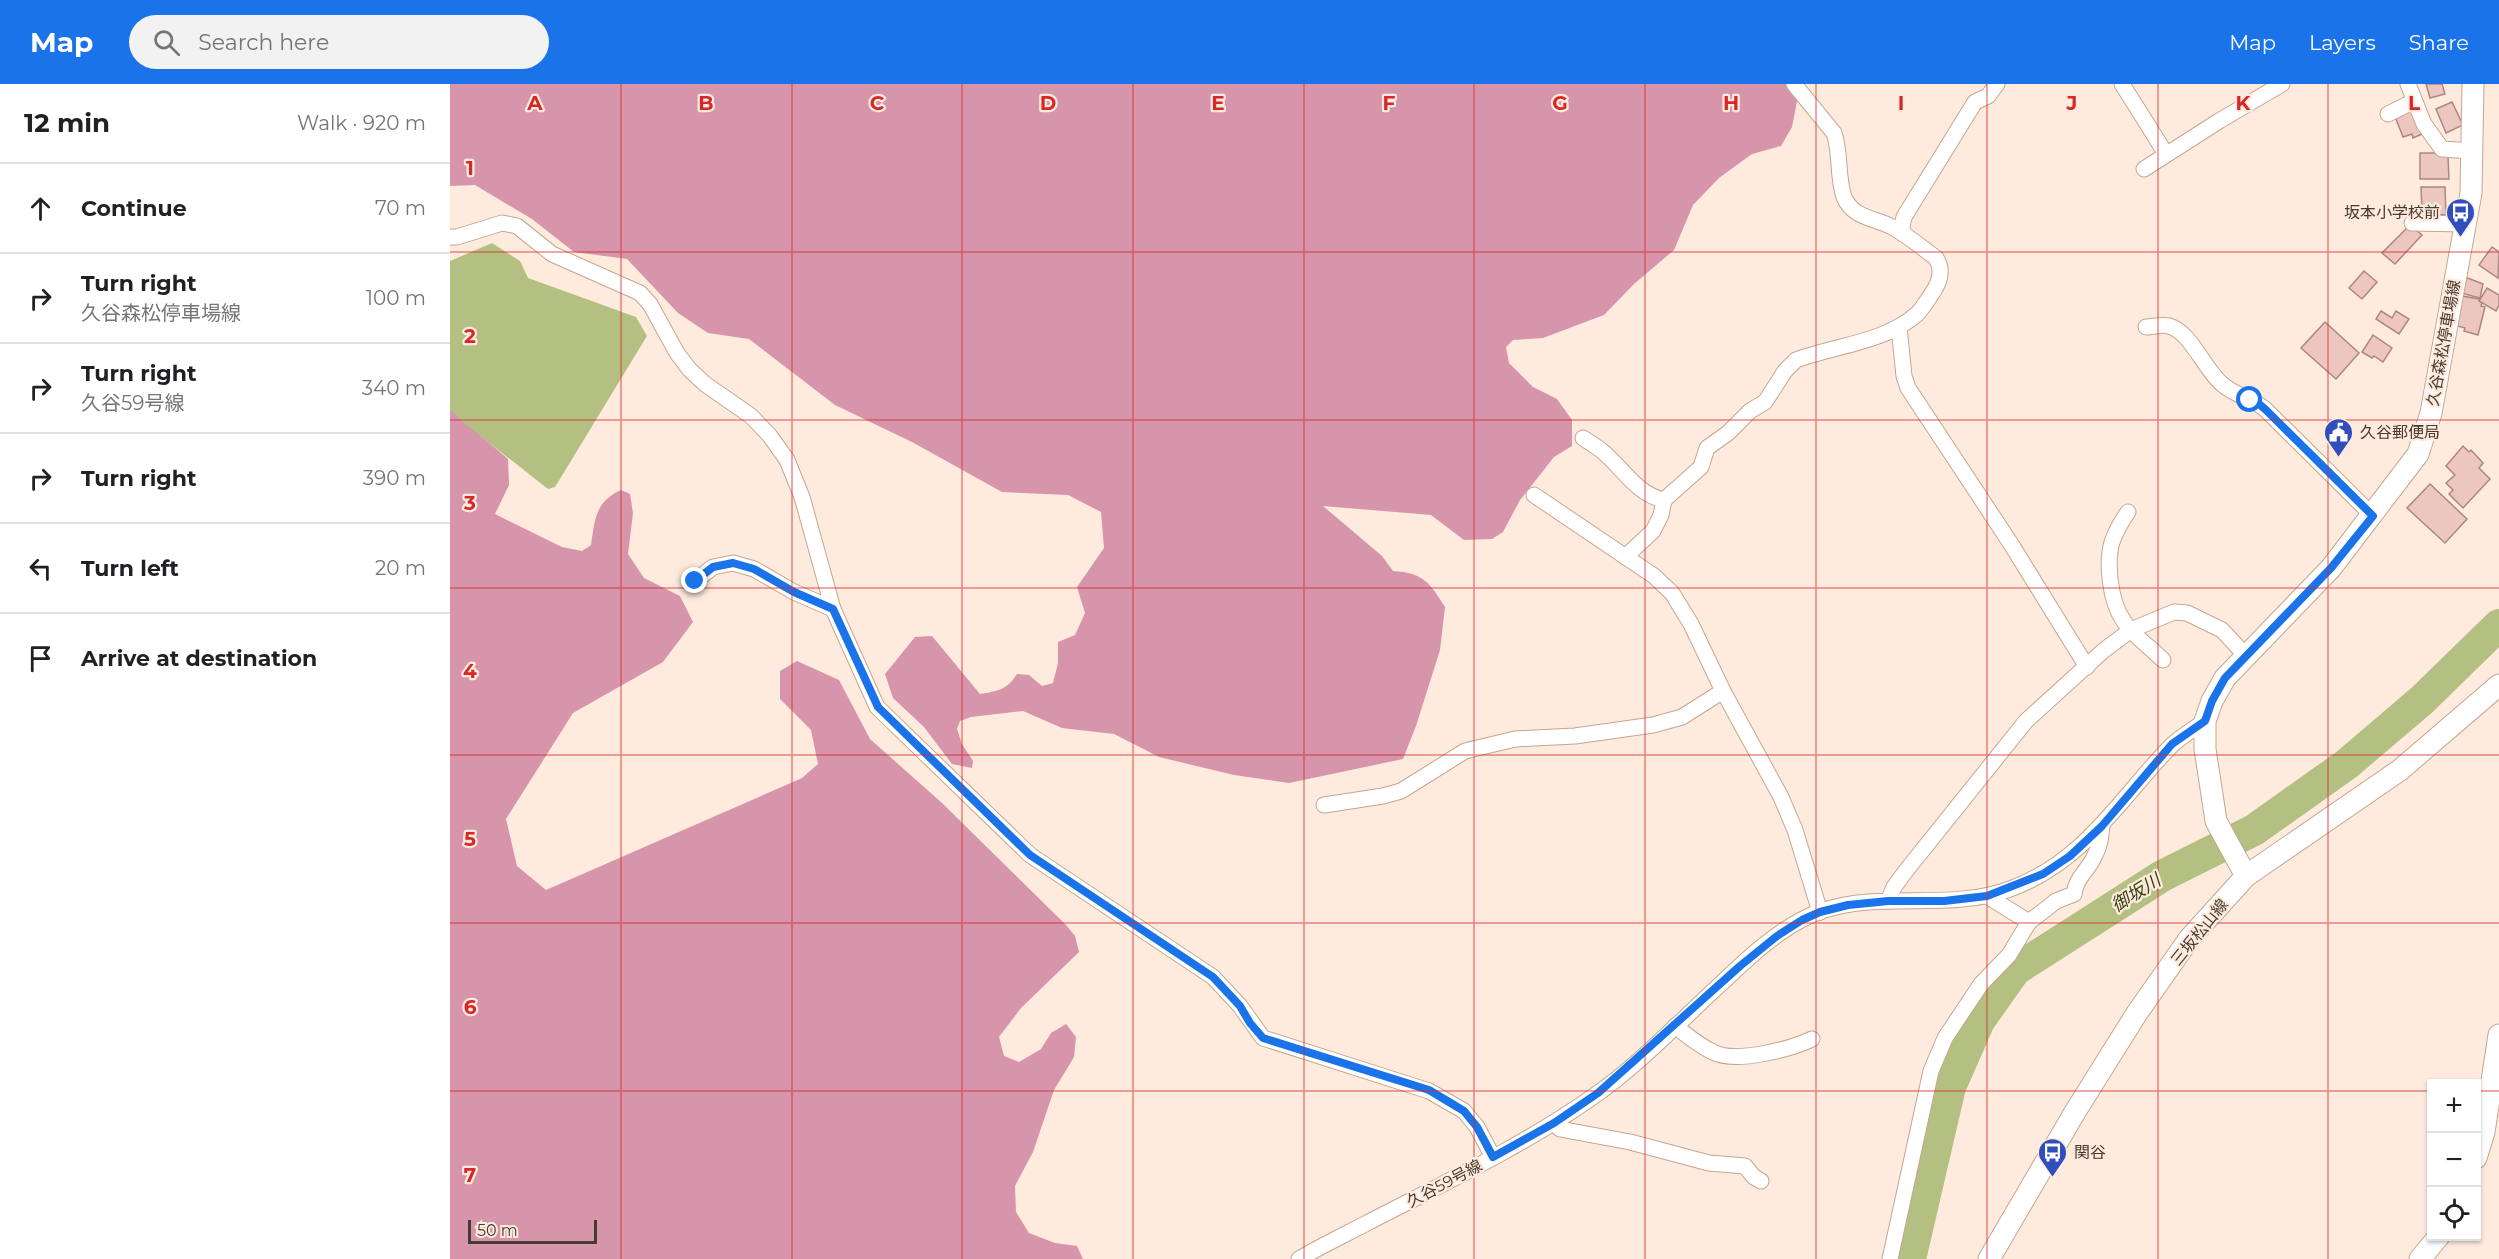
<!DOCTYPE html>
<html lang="en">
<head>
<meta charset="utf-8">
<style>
	:root { --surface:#fff; --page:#f2f2f2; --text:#202124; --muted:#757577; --line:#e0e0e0; --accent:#1a73e8 }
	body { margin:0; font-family:Montserrat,"Noto Sans JP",sans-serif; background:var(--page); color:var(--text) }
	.controls { position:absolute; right:18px; bottom:18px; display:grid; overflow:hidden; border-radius:0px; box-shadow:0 2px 4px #0004 }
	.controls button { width:54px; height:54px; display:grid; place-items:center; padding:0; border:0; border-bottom:2px solid var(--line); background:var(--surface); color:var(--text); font:30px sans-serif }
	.scale { position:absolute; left:18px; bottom:15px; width:129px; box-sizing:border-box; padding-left:6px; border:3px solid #463a31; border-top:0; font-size:16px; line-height:21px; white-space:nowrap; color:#463a31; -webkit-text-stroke:4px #feebde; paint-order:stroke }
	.stop { position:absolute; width:18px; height:18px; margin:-14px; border:4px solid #1a73e8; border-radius:50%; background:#fff }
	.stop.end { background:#1a73e8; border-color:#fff; box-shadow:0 2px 6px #0008 }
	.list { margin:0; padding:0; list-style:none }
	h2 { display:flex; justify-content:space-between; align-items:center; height:78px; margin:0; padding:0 24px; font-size:26px }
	h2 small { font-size:20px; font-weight:400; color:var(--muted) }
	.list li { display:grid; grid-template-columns:39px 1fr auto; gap:18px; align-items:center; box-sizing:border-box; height:90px; padding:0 24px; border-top:2px solid var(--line) }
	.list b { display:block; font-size:22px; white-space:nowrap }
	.list p { margin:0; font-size:20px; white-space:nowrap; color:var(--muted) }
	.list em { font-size:20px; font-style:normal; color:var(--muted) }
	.icon { flex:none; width:33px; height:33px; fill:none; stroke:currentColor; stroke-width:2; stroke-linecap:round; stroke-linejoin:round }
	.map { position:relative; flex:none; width:2049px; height:1175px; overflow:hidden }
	header { display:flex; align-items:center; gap:36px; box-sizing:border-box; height:84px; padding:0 30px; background:var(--accent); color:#fff }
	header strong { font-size:28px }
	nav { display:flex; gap:33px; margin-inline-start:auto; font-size:21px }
	.search { width:420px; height:54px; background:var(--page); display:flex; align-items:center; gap:15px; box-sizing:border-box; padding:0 21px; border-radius:33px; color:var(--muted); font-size:22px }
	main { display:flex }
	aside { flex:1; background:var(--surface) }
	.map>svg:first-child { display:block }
	.forest { fill:#d795ab }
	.water { fill:#b3c082 }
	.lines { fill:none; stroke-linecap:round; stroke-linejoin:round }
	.river { stroke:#b3c082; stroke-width:32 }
	.building { fill:#eec6c0; stroke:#ac8782; stroke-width:1.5 }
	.street-casing { stroke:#c4a690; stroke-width:17 }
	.secondary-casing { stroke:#c4a690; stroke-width:23 }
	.street { stroke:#fff; stroke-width:15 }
	.secondary { stroke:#fff; stroke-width:21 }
	.route { stroke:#1a73e8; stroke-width:8 }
	.grid { fill:none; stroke:#d62828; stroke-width:1.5; stroke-opacity:0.55 }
	.labels { text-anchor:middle; stroke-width:4.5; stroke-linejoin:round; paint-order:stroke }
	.poi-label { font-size:16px; fill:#463a31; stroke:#feebde; text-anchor:start }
	.street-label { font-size:16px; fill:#463a31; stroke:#feebde }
	.water-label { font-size:18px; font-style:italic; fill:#363e0f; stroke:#feebde }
	.grid-label { font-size:20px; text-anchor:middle; font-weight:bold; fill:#d62828; stroke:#feebde; stroke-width:4.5; stroke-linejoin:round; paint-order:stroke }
</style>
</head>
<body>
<header>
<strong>Map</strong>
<div class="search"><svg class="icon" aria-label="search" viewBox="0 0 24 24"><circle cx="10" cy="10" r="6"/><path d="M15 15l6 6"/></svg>Search here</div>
<nav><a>Map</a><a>Layers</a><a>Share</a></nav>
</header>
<main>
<aside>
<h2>12 min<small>Walk · 920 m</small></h2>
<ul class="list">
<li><svg class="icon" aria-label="ahead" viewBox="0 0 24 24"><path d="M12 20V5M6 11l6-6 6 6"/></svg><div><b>Continue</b></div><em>70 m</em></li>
<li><svg class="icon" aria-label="right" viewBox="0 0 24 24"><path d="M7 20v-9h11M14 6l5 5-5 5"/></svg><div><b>Turn right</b><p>久谷森松停車場線</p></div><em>100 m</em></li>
<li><svg class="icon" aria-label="right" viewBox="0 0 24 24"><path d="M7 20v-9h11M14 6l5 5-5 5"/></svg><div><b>Turn right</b><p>久谷59号線</p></div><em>340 m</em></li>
<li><svg class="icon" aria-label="right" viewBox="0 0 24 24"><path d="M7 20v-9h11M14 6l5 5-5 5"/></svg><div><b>Turn right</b></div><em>390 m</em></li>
<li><svg class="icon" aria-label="left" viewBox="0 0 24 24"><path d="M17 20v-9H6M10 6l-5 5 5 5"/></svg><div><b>Turn left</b></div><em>20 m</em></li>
<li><svg class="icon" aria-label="arrive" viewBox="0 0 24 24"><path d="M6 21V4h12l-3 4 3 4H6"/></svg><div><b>Arrive at destination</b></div></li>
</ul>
</aside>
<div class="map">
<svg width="2049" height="1175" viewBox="0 0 2049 1175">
	<rect width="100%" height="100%" fill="#feebde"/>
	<g class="forest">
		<path d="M0,0H1349L1350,2L1342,43L1331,62L1302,70L1269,94L1243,121L1224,166L1184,200L1154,231L1093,254L1063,256L1056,263L1059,279L1083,303L1107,315L1122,336V362L1104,373L1070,416L1053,448L1042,455L1014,456L981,431L873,422L932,472L943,487C974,489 979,498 995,523L990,566L966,642L953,675L839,699L784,691L709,673L664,650L612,644L573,627L521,633L510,637L507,645L512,660L523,677L522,684L502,680L474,643L443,614L435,590L465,553L482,552L530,610C548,607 557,606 567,590L579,591L592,602L603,599L608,579V558L625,551L635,529L627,503L654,464L651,428L618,411L552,408L462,358L385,321L299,255L258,249L228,229L177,175L124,168L82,135L25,101L0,102Z"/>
		<path d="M0,325L58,375L59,401L45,430L112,463L132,467L141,461C145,435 145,418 171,406L180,410L183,429L178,470L194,494L230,512L243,538L213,578L123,629L56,735L67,782L96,806L352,694L368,680L361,646L330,615V587L347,577L389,596L420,655L492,719L616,841L625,852L629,868L571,924L549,953L554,972L569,978L591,965L601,949L616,940L626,953L624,973L604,1006L583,1068L565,1102L566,1128L579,1149L605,1159L627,1162L633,1175H0Z"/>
	</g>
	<path class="water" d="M42,159L70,177L78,194L186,233L197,252L105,403L98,405L14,339L0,325V177Z"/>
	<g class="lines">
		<path class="river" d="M1460,1175L1500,1003L1529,937L1565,886L1712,792L1804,746L1897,680L1972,616L2049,541"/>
	</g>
	<g class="building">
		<path d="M1976,0H1992L1995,10L1980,14Z"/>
		<path d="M2002,18L2013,41L1996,49L1986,25Z"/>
		<path d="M1961,23L1972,50L1963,54L1962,50L1953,53L1944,30Z"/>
		<path d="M1970,69H1992L1998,72L1999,95H1970Z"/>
		<path d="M1971,103H1995L1996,131L1972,129Z"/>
		<path d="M1960,141L1972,151L1945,180L1932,169Z"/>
		<path d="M2042,163L2049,168L2048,194L2029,181Z"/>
		<path d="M1914,187L1927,198L1912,215L1899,204Z"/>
		<path d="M2015,193L2033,200L2030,214L2011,209Z"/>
		<path d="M2037,204L2049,211V221L2046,227L2029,217Z"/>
		<path d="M2012,212L2029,215V217L2032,219L2031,222L2035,223L2028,251L2014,247L2015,244L2004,241Z"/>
		<path d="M1931,227L1942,234L1946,227L1959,235L1949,250L1926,235Z"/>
		<path d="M1875,238L1909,269L1886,295L1851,264Z"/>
		<path d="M1923,251L1942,264L1933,278L1924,272L1922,274L1912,268Z"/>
		<path d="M2013,362L2019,368L2021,366L2033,379L2029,384L2040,395L2013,424L1999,410L2003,406L1996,399L2005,391L1996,382Z"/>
		<path d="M1980,400L2017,435L1995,459L1957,424Z"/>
	</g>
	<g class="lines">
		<defs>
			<g id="street">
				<path d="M1672,0L1716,70"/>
				<path d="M1958,0L1974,40L1992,65L2022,67"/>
				<path d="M1938,30L1964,17"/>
				<path d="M1694,85L1769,37L1832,0"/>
				<path d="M1962,139L2015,140"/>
				<path d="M1453,150L1452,142L1454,133L1525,18L1538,12L1547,0"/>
				<path d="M0,153H7L52,139L67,142L102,170L190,209L200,220L227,269L239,285L255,300L301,332L320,352L337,376L352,413L383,525L427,623L580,771L763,893L790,922L813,954L979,1007L1014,1027L1027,1043L1043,1073"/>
				<path d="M1449,243L1454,292L1458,304L1561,460L1637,583"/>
				<path d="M1696,243C1702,243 1712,240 1719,242C1741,248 1754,285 1772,300C1785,312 1803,314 1816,326L1923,432"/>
				<path d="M1133,354C1139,358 1146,362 1152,367C1173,384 1186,410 1214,416"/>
				<path d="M1084,411L1204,492L1222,509L1241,540L1273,607L1331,713L1345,746L1370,828"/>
				<path d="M1678,428C1671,438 1666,447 1662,458C1656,479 1660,517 1673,536C1682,551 1700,563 1713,576"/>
				<path d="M1175,473L1203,447L1211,431L1214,416L1251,383L1257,364L1278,349L1300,327L1315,318L1335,287L1346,276C1386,261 1434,259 1467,230C1473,224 1478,215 1483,208C1491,196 1493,185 1486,174C1471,163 1456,150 1440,142C1423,134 1402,133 1394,113C1387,93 1391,69 1384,49L1344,0"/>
				<path d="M245,497L263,483L283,479L304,485L344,508L383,525"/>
				<path d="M874,721L933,712L951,707L1015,667L1065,655L1125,652L1203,641L1232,633L1273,607"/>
				<path d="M1537,812L1579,838"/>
				<path d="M1438,817L1444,803L1455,788L1576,637L1653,567L1681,546L1724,528L1737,529L1772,546L1795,571"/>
				<path d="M1225,942C1237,951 1249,962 1263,968C1285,980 1341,965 1362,955"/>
				<path d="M1104,1039L1110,1045L1180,1058L1259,1079L1295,1082L1304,1093L1311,1097"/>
				<path d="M849,1175C871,1162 894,1151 917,1139C994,1099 1073,1062 1144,1012C1191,979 1232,935 1275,896C1298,874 1323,851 1351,836C1415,801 1493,830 1560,805C1634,778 1668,717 1720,663C1730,653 1744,645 1755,637"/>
				<path d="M1440,1175L1481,987L1495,954L1531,900L1559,871L1579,838L1606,817L1624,810C1626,793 1639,786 1645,771C1650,762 1651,752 1652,742"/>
			</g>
			<g id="secondary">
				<path d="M1796,792L1766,737L1755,665V637L1762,617L1775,594L1881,484L1968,370L1981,329L2021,109L2023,0"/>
				<path d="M2026,1074L2034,1048L2049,951"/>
				<path d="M1539,1175L1625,1028L1687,929L1739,855L1796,792L1950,686L2049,601"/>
				<path d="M1970,1175L1989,1152"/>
			</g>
		</defs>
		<use href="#street" class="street-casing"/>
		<use href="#secondary" class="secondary-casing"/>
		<use href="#street" class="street"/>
		<use href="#secondary" class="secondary"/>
	</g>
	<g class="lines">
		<path class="route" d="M245,497L263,483L283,479L304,485L344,508L383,525L428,623L580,771L763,893L790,922L800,939L813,954L979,1006L1014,1027L1027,1043L1043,1073L1104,1039L1148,1009L1290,882L1327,852L1352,836L1370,828L1398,821L1438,817H1494L1537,812L1593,790L1620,772L1652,742L1722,660L1755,637L1762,617L1775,594L1881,484L1923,432L1816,326L1808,319L1800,316"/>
	</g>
	<path class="grid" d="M171,0V1175M342,0V1175M512,0V1175M683,0V1175M854,0V1175M1024,0V1175M1195,0V1175M1366,0V1175M1537,0V1175M1708,0V1175M1878,0V1175M0,168H2049M0,336H2049M0,504H2049M0,671H2049M0,839H2049M0,1007H1982M2026,1007H2049"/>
	<defs>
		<symbol id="bus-pin" viewBox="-11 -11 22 30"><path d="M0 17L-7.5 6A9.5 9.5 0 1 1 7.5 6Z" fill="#304ebe" stroke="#feebde"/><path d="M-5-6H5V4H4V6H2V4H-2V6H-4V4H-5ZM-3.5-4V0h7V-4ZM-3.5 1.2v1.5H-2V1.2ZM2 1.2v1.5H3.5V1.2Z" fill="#fff"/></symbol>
		<symbol id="civic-pin" viewBox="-11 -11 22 30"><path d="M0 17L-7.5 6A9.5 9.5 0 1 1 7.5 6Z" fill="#304ebe" stroke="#feebde"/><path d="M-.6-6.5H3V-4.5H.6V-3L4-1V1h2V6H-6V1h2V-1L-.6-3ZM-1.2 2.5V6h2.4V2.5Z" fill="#fff"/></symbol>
	</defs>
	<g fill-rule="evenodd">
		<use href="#bus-pin" x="1994" y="112" width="33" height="45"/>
		<use href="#civic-pin" x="1872" y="332" width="33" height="45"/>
		<use href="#bus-pin" x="1586" y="1052" width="33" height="45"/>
	</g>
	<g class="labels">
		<g class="poi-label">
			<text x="1990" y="134" text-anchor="end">坂本小学校前</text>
			<text x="1910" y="354">久谷郵便局</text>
			<text x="1624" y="1074">関谷</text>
		</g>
		<g class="street-label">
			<text transform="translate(1993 259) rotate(-80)" y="6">久谷森松停車場線</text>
			<text transform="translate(1749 848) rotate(-51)" y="6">三坂松山線</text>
			<text transform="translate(994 1099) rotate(-28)" y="6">久谷59号線</text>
		</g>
		<g class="water-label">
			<text transform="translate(1686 809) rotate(-32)" y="6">御坂川</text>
		</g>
	</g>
	<g class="grid-label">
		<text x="85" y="26">A</text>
		<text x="256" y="26">B</text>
		<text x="427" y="26">C</text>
		<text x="598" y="26">D</text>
		<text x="768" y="26">E</text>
		<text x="939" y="26">F</text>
		<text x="1110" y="26">G</text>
		<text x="1281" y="26">H</text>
		<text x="1451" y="26">I</text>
		<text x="1622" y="26">J</text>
		<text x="1793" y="26">K</text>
		<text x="1964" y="26">L</text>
		<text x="20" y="91">1</text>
		<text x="20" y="259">2</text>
		<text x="20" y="426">3</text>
		<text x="20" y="594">4</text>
		<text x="20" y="762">5</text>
		<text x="20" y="930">6</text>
		<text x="20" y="1098">7</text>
	</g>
</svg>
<div class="controls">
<button>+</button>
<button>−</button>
<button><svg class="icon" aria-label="locate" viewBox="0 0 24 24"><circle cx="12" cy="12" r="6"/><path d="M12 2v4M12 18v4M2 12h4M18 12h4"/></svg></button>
</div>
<div class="scale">50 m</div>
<div class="stop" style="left:1800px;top:316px"></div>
<div class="stop end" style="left:245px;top:497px"></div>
</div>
</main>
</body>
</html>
